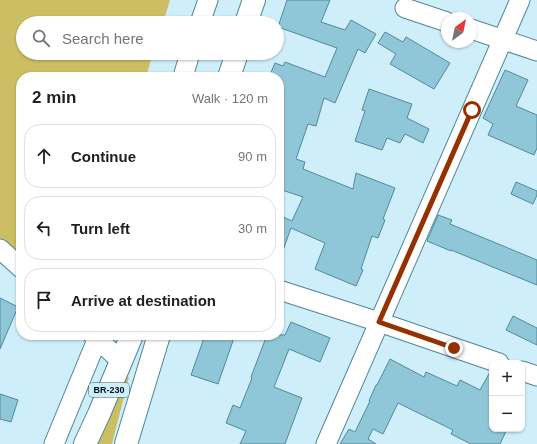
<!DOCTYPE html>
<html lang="en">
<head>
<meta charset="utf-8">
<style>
	:root { --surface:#fff; --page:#f6f6f6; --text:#202124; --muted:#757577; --line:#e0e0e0 }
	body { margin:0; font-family:Arial,sans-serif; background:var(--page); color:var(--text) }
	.controls { position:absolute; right:12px; bottom:12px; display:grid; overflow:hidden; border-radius:8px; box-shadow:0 1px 3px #0004 }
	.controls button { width:36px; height:36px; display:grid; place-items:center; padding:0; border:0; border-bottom:1px solid var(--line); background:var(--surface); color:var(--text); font:20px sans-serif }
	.compass { position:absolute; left:441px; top:12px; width:36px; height:36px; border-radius:50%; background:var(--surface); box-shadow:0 1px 3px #0004; rotate:33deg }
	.stop { position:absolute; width:12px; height:12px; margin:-9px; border:3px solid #953100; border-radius:50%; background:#fff }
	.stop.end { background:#953100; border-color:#fff; box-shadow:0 1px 4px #0008 }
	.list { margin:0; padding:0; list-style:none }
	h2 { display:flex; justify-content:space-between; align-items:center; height:52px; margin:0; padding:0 16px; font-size:17px }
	h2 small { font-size:13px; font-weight:400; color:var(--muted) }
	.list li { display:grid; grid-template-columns:26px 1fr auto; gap:12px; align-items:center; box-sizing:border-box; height:64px; margin:0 8px 8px; padding:0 8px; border:1px solid var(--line); border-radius:16px }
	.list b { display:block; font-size:15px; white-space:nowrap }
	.list em { font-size:13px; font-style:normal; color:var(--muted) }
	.icon { flex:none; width:22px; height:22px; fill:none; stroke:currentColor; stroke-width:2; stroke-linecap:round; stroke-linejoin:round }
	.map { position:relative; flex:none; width:537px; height:444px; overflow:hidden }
	.search { position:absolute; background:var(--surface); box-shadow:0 1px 3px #0004; left:16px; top:16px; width:268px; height:44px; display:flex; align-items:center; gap:10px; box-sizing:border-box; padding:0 14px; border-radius:22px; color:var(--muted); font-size:15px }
	.panel { position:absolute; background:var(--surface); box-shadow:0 1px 3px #0004; left:16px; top:72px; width:268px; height:268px; border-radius:16px }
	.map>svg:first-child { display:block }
	.green { fill:#ccbe62 }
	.building { fill:#8fc6d8; stroke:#53899a }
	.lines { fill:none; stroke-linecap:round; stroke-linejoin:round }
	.minor-casing { stroke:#508697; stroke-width:21 }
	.primary-casing { stroke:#508697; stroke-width:24 }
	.trunk-casing { stroke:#508697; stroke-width:24 }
	.minor { stroke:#fff; stroke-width:19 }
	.primary { stroke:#fff; stroke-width:22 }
	.trunk { stroke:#fff; stroke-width:22 }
	.route { stroke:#953100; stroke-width:5 }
	.labels { text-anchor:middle; stroke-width:3; stroke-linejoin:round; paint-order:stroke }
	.shield { fill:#ceeefa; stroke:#3e535b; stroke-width:1 }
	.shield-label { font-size:9px; font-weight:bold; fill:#001017 }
</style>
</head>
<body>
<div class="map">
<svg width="537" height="444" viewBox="0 0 537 444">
	<rect width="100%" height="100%" fill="#ceeefa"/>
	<g class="green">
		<path d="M0,0H170L163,23H23V53H153L146,77H21V260L0,241Z"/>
		<path d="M122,375L129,377L112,444H93Z"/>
	</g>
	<g class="building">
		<path d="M287,0H330L321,22L345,30L351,20L376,34L365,53L358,49L335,103L324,98L316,126L308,124L296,159L305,162L303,169L353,189L356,173L395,188L383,219L385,220L378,238L372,236L361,269L363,270L356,286L315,269L325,243L291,228L281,256H279V215L292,221L303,197L279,189V77H269L275,63L283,66L285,62L325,77L337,48L278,27Z"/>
		<path d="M385,32L403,42L406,37L450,63L434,89L390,64L396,54L378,43Z"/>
		<path d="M505,70L528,80L516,106L537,115V148L534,155L488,135L493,124L483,118Z"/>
		<path d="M369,89L412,104L407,118L429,129L423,143L405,134L400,143L387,138L382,150L355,141L365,111L362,110Z"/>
		<path d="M516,182L537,191V195L533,204L511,194Z"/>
		<path d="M438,215L452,220L450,224L537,260V285L451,250V251L427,241Z"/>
		<path d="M0,298L18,307L0,349Z"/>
		<path d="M513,316L537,328V345L506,330Z"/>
		<path d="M291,322L330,338L320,362L289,349L274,387L302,398L285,444H240L246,431L226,423L233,405L240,408L252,378L251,377L267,335H285Z"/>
		<path d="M205,335H235L218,384L191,375Z"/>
		<path d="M390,359L424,377L426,372L457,386L460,380L480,390L490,372H492V429H507L500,444H471L451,434L453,430L398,403L383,434L373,429L368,439L376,444H340L349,429L355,432L370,401H369L376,385H377Z"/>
		<path d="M0,394L18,400L11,422L0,419Z"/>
	</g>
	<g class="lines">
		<defs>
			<g id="minor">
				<path d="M405,8L447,22"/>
				<path d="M200,23L208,0"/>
				<path d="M471,29L537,51"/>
				<path d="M183,77L190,53"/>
				<path d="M0,249L21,268"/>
				<path d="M279,290L379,322L499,363"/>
				<path d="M93,335L121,361"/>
				<path d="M522,371L537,376"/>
				<path d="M54,444L99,335"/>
				<path d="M326,444L520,0"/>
			</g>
			<g id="primary">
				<path d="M246,23L254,0"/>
				<path d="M229,77L237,53"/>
			</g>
			<g id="trunk">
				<path d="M85,444L99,414L132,335"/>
				<path d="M126,444L159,335"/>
			</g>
		</defs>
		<use href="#minor" class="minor-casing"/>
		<use href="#primary" class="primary-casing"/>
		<use href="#trunk" class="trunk-casing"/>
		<use href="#minor" class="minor"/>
		<use href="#primary" class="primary"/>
		<use href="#trunk" class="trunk"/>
	</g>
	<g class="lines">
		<path class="route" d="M454,348L379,322L472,110"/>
	</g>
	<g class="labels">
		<rect class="shield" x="89" y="383" width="40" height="14" rx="3"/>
		<g class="shield-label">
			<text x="109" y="393">BR-230</text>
		</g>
	</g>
</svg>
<div class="controls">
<button>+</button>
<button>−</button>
</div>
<svg class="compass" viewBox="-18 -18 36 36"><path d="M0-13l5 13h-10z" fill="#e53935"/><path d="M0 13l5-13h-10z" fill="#757577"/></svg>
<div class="stop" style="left:472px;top:110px"></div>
<div class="stop end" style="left:454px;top:348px"></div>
<div class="search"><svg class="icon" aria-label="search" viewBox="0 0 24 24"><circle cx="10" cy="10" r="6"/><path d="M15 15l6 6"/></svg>Search here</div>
<section class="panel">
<h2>2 min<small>Walk · 120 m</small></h2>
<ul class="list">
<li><svg class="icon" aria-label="ahead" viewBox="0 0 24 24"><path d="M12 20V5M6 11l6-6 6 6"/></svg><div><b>Continue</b></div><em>90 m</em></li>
<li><svg class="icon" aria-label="left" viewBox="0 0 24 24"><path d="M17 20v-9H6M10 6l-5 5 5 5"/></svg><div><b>Turn left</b></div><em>30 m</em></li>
<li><svg class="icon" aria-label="arrive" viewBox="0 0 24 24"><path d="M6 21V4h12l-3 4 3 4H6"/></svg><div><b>Arrive at destination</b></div></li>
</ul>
</section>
</div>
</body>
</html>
